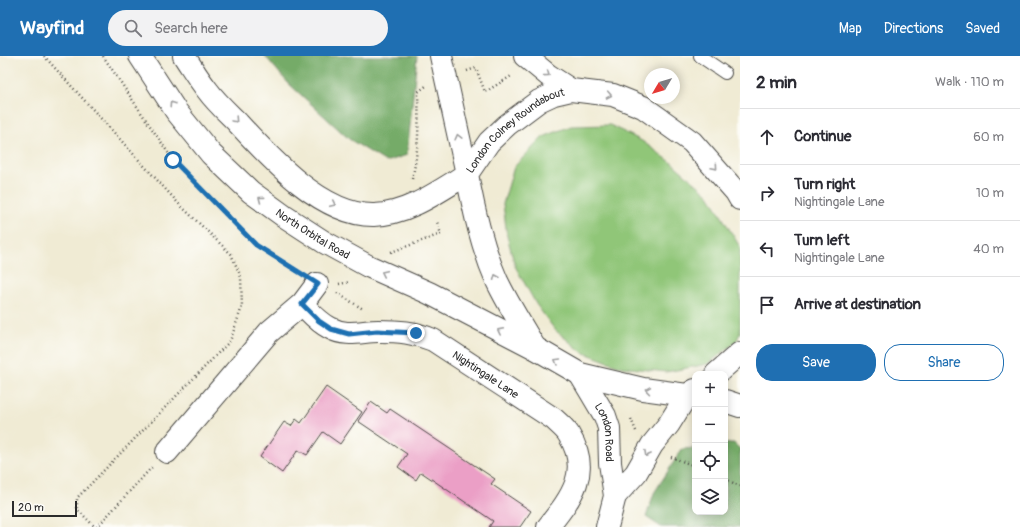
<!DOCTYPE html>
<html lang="en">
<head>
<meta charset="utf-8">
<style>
	:root { --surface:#fff; --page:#f2f2f3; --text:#2b2b33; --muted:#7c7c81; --line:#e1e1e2; --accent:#1f6fb2 }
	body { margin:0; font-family:Pangolin,sans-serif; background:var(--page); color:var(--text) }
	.controls { position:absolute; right:12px; bottom:12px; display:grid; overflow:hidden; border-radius:8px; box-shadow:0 2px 10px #0003 }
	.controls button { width:36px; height:36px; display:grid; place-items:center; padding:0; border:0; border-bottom:1px solid var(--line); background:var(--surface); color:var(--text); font:20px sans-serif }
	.compass { position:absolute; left:644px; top:12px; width:36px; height:36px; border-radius:50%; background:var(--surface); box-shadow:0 2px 10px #0003; rotate:232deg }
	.scale { position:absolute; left:12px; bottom:10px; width:65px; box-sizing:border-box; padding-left:4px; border:2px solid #2b2b2b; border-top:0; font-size:11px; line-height:14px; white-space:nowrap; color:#2b2b2b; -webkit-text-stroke:3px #fdfcf7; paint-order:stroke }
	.stop { position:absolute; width:12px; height:12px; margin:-9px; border:3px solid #1f6fb2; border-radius:50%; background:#fff }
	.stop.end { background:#1f6fb2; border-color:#fff; box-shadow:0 1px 4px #0008 }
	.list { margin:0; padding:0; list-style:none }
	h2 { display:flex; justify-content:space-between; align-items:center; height:52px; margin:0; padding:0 16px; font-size:17px }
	h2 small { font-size:13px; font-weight:400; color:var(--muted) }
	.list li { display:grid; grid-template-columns:26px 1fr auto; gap:12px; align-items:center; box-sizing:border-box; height:56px; padding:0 16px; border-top:1px solid var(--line) }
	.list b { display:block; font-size:15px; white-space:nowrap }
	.list p { margin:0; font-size:13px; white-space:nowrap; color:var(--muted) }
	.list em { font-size:13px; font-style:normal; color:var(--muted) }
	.actions { display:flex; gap:8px; padding:12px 16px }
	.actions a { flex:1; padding:9px 0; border:1px solid var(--accent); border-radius:16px; text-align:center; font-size:14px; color:var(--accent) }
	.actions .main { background:var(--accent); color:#fff }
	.icon { flex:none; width:22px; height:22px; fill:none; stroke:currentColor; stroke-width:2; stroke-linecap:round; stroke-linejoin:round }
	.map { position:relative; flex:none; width:740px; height:471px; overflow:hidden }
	header { display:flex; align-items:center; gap:24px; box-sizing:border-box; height:56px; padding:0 20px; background:var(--accent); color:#fff }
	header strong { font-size:19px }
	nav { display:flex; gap:22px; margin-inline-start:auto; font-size:14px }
	.search { width:280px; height:36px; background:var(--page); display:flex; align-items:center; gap:10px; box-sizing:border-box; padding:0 14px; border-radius:22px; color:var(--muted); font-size:15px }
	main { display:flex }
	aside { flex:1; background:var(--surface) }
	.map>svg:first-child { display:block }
	.green { fill:#90c678; stroke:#5e7852 }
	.forest { fill:#74ab68; stroke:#506b4a }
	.building { fill:#eb9fc6 }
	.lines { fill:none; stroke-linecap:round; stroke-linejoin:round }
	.service-casing { stroke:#494844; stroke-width:14 }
	.minor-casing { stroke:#494844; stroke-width:24 }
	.primary-casing { stroke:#494844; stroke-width:24 }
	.trunk-casing { stroke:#494844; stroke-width:24 }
	.path { stroke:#494844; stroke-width:2.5; stroke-dasharray:1 3; stroke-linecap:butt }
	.service { stroke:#fff; stroke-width:12 }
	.minor { stroke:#fff; stroke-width:22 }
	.primary { stroke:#fff; stroke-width:22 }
	.trunk { stroke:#fff; stroke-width:22 }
	.oneway { stroke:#a0a0a0 }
	.route { stroke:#1f6fb2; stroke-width:5 }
	.labels { text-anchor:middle; stroke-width:3.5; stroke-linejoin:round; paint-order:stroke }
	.street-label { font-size:11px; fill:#2b2b2b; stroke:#fdfcf7 }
</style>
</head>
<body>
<header>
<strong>Wayfind</strong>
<div class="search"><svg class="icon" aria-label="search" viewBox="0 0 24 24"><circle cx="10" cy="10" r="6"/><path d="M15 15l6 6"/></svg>Search here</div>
<nav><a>Map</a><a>Directions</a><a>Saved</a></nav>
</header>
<main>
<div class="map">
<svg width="740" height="471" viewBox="0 0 740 471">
	<rect width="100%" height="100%" fill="#fdfcf7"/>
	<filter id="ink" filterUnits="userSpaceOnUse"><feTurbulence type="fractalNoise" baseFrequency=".025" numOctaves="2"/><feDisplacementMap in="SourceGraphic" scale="8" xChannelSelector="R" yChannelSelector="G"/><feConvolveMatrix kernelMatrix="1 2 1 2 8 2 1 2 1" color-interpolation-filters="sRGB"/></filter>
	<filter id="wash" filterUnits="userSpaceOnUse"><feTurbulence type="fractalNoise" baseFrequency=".012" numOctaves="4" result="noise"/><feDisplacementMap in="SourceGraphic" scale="16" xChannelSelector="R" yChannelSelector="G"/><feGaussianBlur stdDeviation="0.9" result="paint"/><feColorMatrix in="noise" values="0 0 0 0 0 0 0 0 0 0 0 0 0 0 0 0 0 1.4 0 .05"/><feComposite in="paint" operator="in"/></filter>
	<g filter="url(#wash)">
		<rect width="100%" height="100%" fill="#f0ebd4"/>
		<path class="green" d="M610,69L642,85L671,106L709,139L740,191V277L736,286L708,308L666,316L622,311L582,296L555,274L536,248L515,210L507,180L503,148L514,111L543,81L571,70Z"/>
		<g class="forest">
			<path d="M265,0H417L407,99L386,106L349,83L288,27Z"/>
			<path d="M734,387L740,393V471H661L646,461L654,437L682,393L695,392V456H725V388Z"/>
		</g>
		<g id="blocks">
			<g class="building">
				<path d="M326,331L362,356L340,388L323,376L307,399L298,394L282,417L260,401L284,366L291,370L296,363L301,367Z"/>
				<path d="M371,346L387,357L390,353L495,423L491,428L531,455L520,471H489L493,465L421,416L416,424L398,411L407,398L358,365Z"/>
			</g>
		</g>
	</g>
	<g filter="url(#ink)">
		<use href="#blocks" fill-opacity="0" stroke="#494844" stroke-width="1"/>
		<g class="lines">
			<defs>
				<path id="service" d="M700,0L725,17"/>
				<g id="minor">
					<path id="s1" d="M302,248C311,257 318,266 330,272C346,281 362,275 378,275C399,275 414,276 433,284L554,363C559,368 566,373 569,379C592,416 571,442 548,471"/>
					<path d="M167,396L269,276L302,248L317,228"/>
				</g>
				<g id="primary">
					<path d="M441,0L467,118"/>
					<path d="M525,0L548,19L571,34"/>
					<path id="s2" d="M580,318L605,360L609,372L610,407L615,440L607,471"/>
					<path d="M615,440L636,417L652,389L669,368L687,339"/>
				</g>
				<g id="trunk">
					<path id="s3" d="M140,0L176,55L211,98L251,136L284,160L324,186L368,210L429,237L535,292L580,318L643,333L687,339L695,334"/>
					<path d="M184,0C192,12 199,24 208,35C216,46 227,56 237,66C269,101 322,160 374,159C408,158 439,135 467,118"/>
					<path id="s4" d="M535,292C522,270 508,248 497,225C482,191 474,155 467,118L489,86L507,69L539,45L554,38L571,34L613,39L643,51L692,86L736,136L740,143"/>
					<path d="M716,318L740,297"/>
					<path d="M725,345L740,350"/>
				</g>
			</defs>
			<use href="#service" class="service-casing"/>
			<use href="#minor" class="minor-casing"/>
			<use href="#primary" class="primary-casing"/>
			<use href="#trunk" class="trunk-casing"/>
			<g class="path">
				<path d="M44,0L179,148L231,198L241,221L242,251L230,285L77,442V453L95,471"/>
				<path d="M103,0L173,104L256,189L299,216"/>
				<path d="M467,15L476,12L485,36L513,19"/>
				<path d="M412,123C419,94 419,66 418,36L426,30"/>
				<path d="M391,196L441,178L437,166"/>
				<path d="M339,228L350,226"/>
				<path d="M337,237L363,253"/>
				<path d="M631,363L636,375"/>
				<path d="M671,401L695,410"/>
				<path d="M725,423L740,430"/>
				<path d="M97,471L152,411"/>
			</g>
			<use href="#service" class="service"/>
			<use href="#minor" class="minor"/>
			<use href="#primary" class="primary"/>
			<use href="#trunk" class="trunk"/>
		</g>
		<defs><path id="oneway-chevron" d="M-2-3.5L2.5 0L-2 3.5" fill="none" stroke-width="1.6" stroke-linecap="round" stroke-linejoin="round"/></defs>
		<g class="oneway">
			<use href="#oneway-chevron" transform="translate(547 18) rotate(36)"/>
			<use href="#oneway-chevron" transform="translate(609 39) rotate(11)"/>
			<use href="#oneway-chevron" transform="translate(172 48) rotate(-124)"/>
			<use href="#oneway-chevron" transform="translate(235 64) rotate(47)"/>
			<use href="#oneway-chevron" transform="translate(458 81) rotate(-104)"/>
			<use href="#oneway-chevron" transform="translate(715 111) rotate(49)"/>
			<use href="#oneway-chevron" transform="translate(261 143) rotate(-143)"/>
			<use href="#oneway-chevron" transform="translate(333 148) rotate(25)"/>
			<use href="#oneway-chevron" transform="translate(384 217) rotate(-155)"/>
			<use href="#oneway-chevron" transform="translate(496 221) rotate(-113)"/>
			<use href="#oneway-chevron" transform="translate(500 275) rotate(-153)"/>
			<use href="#oneway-chevron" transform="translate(557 305) rotate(-150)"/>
			<use href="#oneway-chevron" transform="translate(648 334) rotate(-172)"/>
			<use href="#oneway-chevron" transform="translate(647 398) rotate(119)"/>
		</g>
	</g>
	<g class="lines" filter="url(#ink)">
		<path class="route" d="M173,104L256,189L318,228L302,248L319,265L331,273L349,278L377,275L416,277"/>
	</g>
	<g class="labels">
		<g class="street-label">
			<text dy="4" stroke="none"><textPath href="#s4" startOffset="255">London Colney Roundabout</textPath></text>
			<text dy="4" stroke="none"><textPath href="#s3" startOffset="251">North Orbital Road</textPath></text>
			<text dy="4" stroke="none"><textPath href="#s1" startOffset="205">Nightingale Lane</textPath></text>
			<text dy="4" stroke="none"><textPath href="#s2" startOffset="65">London Road</textPath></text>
		</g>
	</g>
</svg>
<div class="controls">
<button>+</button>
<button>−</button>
<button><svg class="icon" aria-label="locate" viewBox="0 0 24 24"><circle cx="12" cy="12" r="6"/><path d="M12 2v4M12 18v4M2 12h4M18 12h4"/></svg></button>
<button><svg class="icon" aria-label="layers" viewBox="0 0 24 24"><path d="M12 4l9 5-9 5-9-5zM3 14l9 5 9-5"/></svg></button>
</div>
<svg class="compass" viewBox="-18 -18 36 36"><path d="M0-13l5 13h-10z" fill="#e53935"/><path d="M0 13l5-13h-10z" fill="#7c7c81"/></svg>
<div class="scale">20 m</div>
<div class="stop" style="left:173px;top:104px"></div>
<div class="stop end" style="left:416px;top:277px"></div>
</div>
<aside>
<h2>2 min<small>Walk · 110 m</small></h2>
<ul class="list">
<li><svg class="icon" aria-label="ahead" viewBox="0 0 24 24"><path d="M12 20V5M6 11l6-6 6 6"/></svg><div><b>Continue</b></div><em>60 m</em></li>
<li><svg class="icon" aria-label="right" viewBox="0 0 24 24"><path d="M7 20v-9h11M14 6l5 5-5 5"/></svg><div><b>Turn right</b><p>Nightingale Lane</p></div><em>10 m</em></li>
<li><svg class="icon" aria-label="left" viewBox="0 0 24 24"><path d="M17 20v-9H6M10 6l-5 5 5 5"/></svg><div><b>Turn left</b><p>Nightingale Lane</p></div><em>40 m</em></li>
<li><svg class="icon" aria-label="arrive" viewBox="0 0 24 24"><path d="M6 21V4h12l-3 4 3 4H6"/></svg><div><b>Arrive at destination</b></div></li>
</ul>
<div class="actions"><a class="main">Save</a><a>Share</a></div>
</aside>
</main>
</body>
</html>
